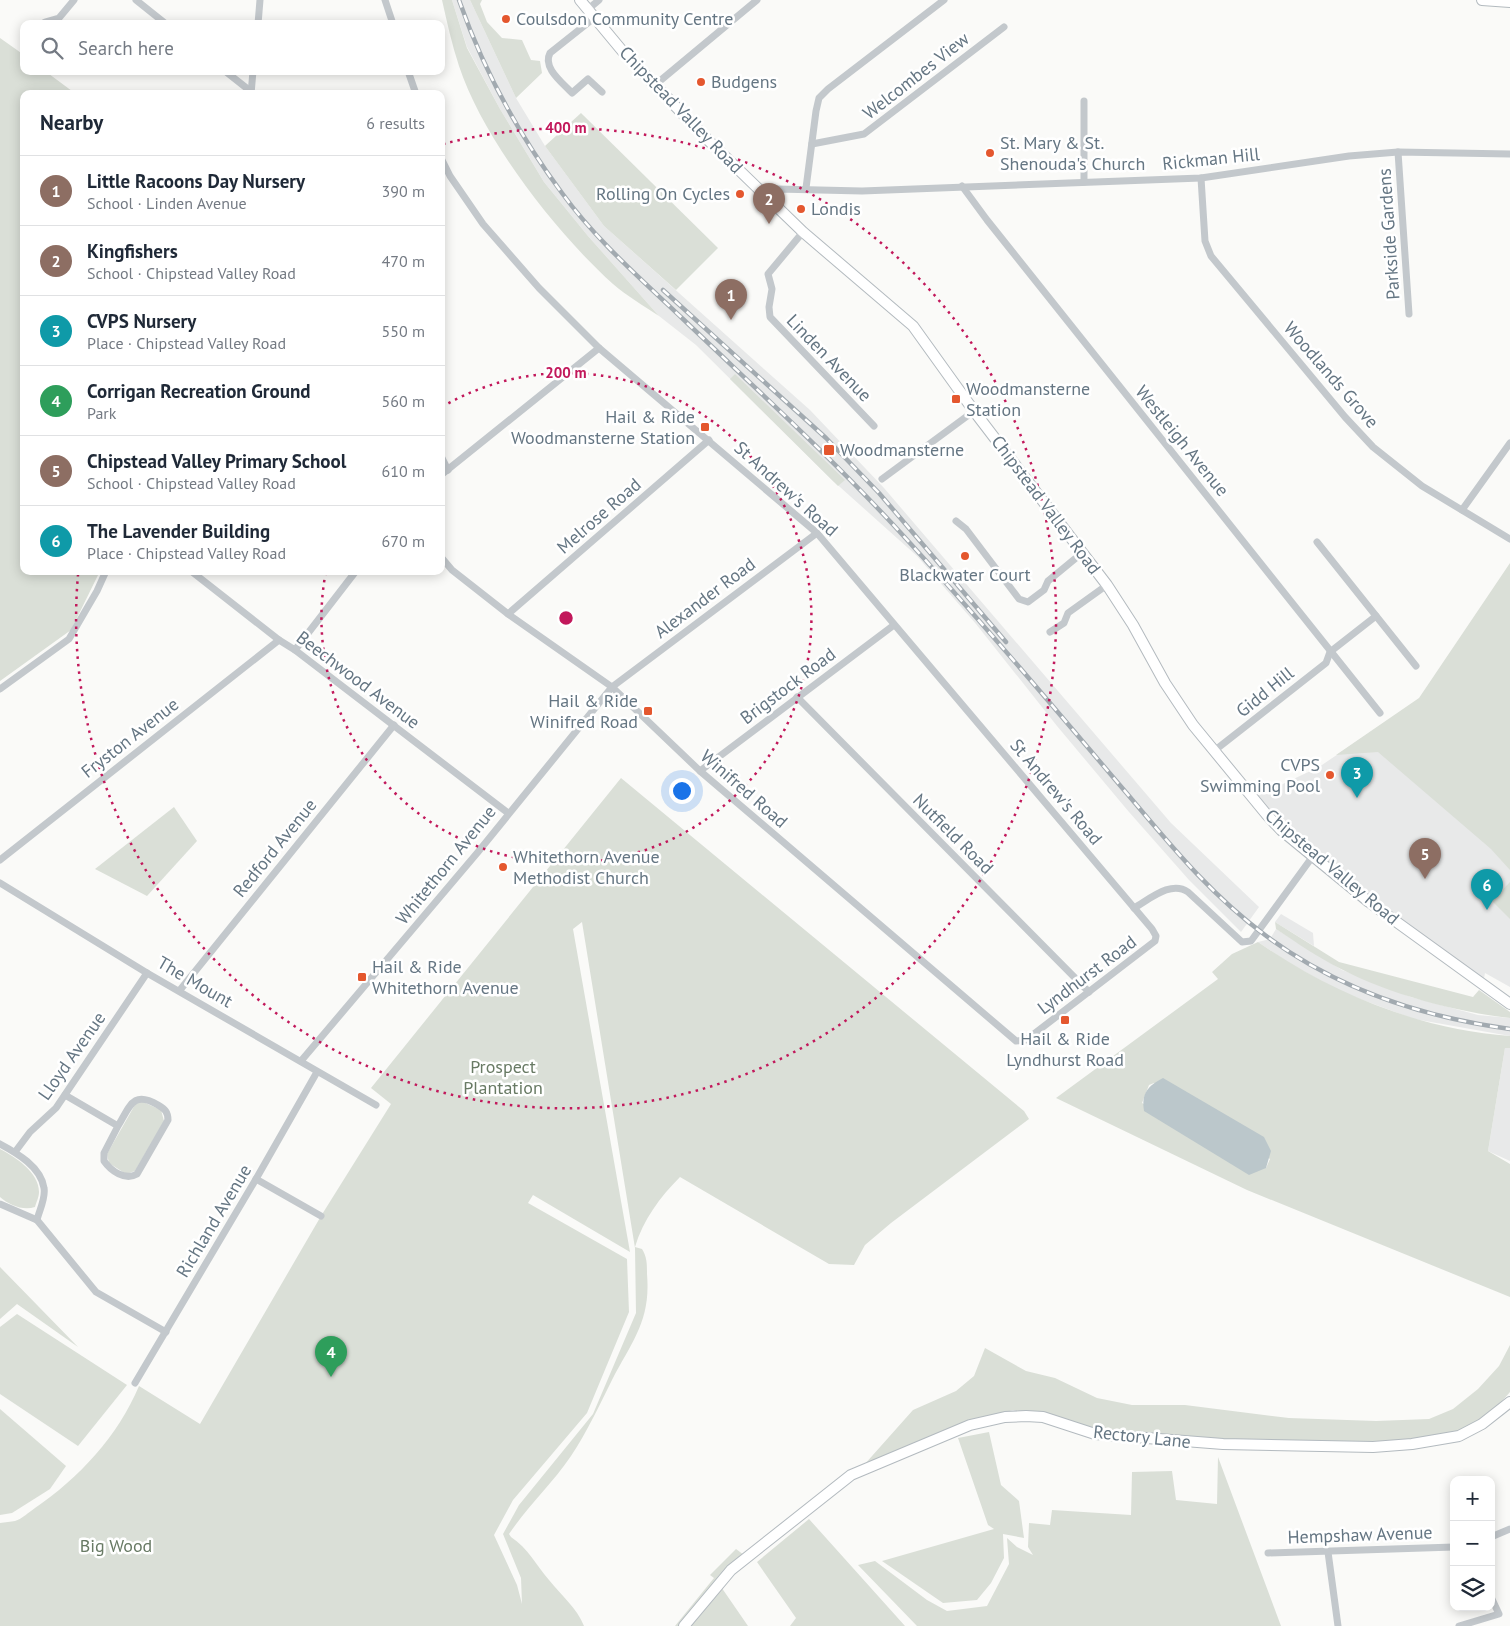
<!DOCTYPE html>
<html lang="en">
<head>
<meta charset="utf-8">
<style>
	:root { --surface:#fff; --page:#f2f2f3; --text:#1f2937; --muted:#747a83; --line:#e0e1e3; --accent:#db2777 }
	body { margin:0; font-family:"PT Sans",sans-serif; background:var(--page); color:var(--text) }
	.controls { position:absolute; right:15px; bottom:15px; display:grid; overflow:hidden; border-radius:10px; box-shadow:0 2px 12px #0003 }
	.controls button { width:45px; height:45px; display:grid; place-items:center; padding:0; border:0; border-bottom:1px solid var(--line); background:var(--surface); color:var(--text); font:25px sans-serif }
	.you { position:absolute; left:681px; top:790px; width:18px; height:18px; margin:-12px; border:4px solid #fff; border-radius:50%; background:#1a73e8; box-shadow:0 0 0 8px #1a73e833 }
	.badge { display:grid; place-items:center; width:32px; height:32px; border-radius:50%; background:var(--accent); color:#fff; font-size:16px; font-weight:700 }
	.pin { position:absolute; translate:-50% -41px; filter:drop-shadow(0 1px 2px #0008) }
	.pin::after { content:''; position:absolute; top:26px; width:18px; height:15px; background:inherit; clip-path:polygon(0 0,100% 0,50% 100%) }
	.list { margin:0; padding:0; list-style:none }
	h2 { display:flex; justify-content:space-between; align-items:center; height:65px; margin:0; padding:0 20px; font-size:21px }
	h2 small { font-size:16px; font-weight:400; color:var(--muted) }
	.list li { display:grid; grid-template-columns:32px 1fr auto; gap:15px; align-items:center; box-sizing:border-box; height:70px; padding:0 20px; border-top:1px solid var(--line) }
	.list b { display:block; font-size:19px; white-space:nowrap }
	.list p { margin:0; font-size:16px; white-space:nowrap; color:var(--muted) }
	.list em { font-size:16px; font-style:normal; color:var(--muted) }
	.icon { flex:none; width:28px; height:28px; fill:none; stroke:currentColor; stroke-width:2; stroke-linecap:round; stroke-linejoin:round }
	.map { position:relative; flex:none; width:1510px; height:1626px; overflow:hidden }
	.search { position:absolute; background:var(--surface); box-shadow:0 2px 12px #0003; left:20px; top:20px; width:425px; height:55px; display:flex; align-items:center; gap:12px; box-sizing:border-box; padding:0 18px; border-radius:10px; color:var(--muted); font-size:19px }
	.panel { position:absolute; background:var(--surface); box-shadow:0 2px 12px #0003; left:20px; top:90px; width:425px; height:485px; border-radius:10px }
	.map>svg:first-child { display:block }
	.built { fill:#e8e9e9 }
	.green { fill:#dadfd7; fill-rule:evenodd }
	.water { fill:#bbc7cb }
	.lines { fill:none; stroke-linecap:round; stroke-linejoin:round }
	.secondary-casing { stroke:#b3babf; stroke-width:12 }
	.street { stroke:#c3c8cc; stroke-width:7 }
	.secondary { stroke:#fff; stroke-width:10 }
	.rail-casing { stroke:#a2aab0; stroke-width:4.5 }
	.rail { stroke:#fff; stroke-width:2.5; stroke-dasharray:8; stroke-linecap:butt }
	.ring { fill:none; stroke:#c2185b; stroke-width:2.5; stroke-dasharray:2.5 5 }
	.poi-dot { fill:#e4572e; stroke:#fff; stroke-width:2 }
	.labels { text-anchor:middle; stroke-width:5; stroke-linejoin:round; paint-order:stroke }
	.poi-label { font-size:18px; fill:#657683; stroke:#fff; text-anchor:start }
	.street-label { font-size:18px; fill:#657683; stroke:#fff }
	.park-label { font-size:18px; fill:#687a64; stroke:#fff }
	.centre { fill:#c2185b; stroke:#fff; stroke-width:2.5 }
	.ring-label { font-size:15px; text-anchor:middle; font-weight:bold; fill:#c2185b; stroke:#fff; stroke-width:5; stroke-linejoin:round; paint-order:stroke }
</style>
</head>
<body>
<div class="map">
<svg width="1510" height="1626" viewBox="0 0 1510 1626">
	<rect width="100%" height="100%" fill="#fafaf8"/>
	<g class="built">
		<path d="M452,0H470L516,98L545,146L604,226L810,410L884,488L1171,823L1259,907L1241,932L1189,880L1129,812L1057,726L976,624L917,556L831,479L696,345L659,316L588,236L544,182L500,109L467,47Z"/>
		<path d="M1375,729L1510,853V987L1485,973L1483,984L1369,902L1253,798L1319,767Z"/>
		<path d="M1281,914L1313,933L1314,946L1275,922Z"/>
		<path d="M1276,929L1342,970L1411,997L1478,1015L1510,1018V1036L1414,1019L1344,993L1292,965L1258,942L1270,939Z"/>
		<path d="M1505,1048H1510V1161L1488,1151Z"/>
	</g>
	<g class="green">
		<path d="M442,0H452L467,48L500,109L544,182L588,236L659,316C644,306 627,296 613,284C556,233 483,139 459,66C452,45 447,22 442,0Z"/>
		<path d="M470,0H482L480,4L487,22L502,38L522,40L531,60L540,61L542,73L516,98Z"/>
		<path d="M0,38L24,55V71H45L76,94H24V571H100L71,630L0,681Z"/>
		<path d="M581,113L718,248L676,290L604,226L545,146Z"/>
		<path d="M735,374L845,480L838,486L730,379Z"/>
		<path d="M1510,563V870L1491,849L1378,752L1336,755L1419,698Z"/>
		<path d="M621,778L1024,1111L1029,1119L891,1223L865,1245L854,1265L829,1264L680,1177C660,1197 643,1220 635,1247L642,1249C647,1257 647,1264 647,1274C651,1321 632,1341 612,1380C599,1406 587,1432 571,1456C552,1484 528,1506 509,1534L511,1537C528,1548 536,1565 549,1580C561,1595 577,1608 584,1626H0V1523C5,1522 11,1522 15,1521C22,1519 29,1512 35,1508C79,1478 118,1436 139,1386L200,1424L321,1216L391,1104L371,1088ZM582,922L635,1248L636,1313L593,1414L519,1505L503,1534L521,1578L522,1604L517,1585L494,1535L513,1500L587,1413L629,1312L627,1259L528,1203L533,1195L630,1252L573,929Z"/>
		<path d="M174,807L197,841L147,896L95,869Z"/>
		<path d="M1510,882V919L1492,901Z"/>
		<path d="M1275,922L1339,962L1473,997L1479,990L1510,1012V1018C1457,1012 1388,994 1341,969C1319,958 1297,943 1276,929Z"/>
		<path d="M1258,942C1333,994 1418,1029 1510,1036V1048H1505L1488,1151L1510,1164V1297L1247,1190L1056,1098L1218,979L1212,972L1232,954ZM1154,1083L1270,1159L1266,1168L1142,1103L1149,1085Z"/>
		<path d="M141,1101L161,1110L164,1121L135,1171L126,1174L109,1163L107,1154L136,1103Z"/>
		<path d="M0,1149C15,1157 39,1172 39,1192C39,1197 36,1203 35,1207C23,1211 9,1205 0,1197Z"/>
		<path d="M0,1267L78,1347L17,1304L0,1319Z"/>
		<path d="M17,1314L127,1385L78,1446L0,1394V1327Z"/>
		<path d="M1510,1345V1392L1497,1407L1477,1423L1456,1432L1421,1439L1375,1443L1217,1441L1087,1429L1057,1416L1013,1410L957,1425L864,1465L913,1410L956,1391L974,1376L985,1348L1026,1371L1055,1378L1097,1398L1132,1405H1185L1289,1418L1376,1421L1429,1419L1453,1409L1478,1389L1499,1366Z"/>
		<path d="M0,1409L66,1466L50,1489L12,1513L0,1515Z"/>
		<path d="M989,1432L1001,1485L1019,1501L1024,1538L1003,1534L1004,1558L991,1583L977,1600L943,1603L882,1561L994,1529L988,1525L958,1438Z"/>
		<path d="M1218,1457L1281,1626H917L858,1565L875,1561L927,1600L947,1611L987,1606L1009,1564L1007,1538L1017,1547L1033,1555L1028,1547L1029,1523L1050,1525L1052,1510L1131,1515L1132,1472L1172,1471L1176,1500L1217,1504Z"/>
		<path d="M809,1519L905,1626H790L796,1618L757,1562Z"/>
		<path d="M736,1549L744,1555L717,1581L748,1626H675L714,1578L710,1575Z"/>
	</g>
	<path class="water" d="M1163,1078L1264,1137L1271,1151L1266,1168L1249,1175L1144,1111C1141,1093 1148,1086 1163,1078Z"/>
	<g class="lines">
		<defs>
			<g id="secondary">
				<path d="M580,0L624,53L709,141L803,232L913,326L974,411L1107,585L1133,625L1165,683L1193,725L1267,815L1281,830L1369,902L1510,1004"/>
				<path d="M1482,0L1510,2"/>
				<path d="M684,1626L731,1570L851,1475L970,1425L1005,1417L1026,1416L1043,1417L1095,1434L1223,1444L1373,1447L1412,1444L1459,1436L1482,1424L1510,1402"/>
			</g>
		</defs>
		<use href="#secondary" class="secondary-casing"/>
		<g class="street">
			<path d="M136,0L166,24"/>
			<path d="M385,0L393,24"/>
			<path d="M587,10L599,0"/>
			<path d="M594,18L550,53C542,68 563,83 572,93L588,79L602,92"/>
			<path d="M45,22L59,18L74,0"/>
			<path d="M258,24L260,0"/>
			<path d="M225,71L254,94"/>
			<path d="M408,71L416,94"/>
			<path d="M655,85L757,0"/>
			<path d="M251,94L253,71"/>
			<path d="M1084,101V182"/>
			<path d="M812,144L864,134L1004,27"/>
			<path d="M1398,152L1409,314"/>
			<path d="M441,158L450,176L483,224L539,288L599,348L817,533L1152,929L1156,936L1155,941L1026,1040L1016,1041L700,771L612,687L508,614L452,570L441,557"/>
			<path d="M1201,178L1205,241L1211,256L1345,417L1373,447L1422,486L1510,539"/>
			<path d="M962,186L987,220L1380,713"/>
			<path d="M806,188L816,111L819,98L828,89L944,0"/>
			<path d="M766,196L777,189L862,191L1201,178L1349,156L1398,152L1510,154"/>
			<path d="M803,232L768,274L772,289L769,307L770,317L874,426"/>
			<path d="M441,456L448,470"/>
			<path d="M441,475L599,348"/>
			<path d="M882,479L974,411"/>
			<path d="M1462,510L1510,443"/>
			<path d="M956,521L966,529L1019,599L1028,602L1044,590L1048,581L1082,553"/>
			<path d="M1317,542L1416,666"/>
			<path d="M191,571L279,640L295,650L508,813"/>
			<path d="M508,614L709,440"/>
			<path d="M1050,632L1064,623L1068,613L1107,585"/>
			<path d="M295,650L356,571"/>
			<path d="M0,689L69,639L97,591L106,571"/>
			<path d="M797,697L1089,992"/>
			<path d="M1214,751L1326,663L1330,652L1376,616"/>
			<path d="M700,771L894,625"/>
			<path d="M0,860L279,640"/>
			<path d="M0,883L147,973L376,1105"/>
			<path d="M1134,908C1150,899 1171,880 1188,892L1242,942L1251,941L1313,856"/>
			<path d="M180,990L394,725"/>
			<path d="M301,1061L478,852L612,687L817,533"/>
			<path d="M65,1095L118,1126C130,1106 133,1090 158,1105C165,1109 168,1112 168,1120L137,1174C125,1181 111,1171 104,1161V1153L118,1126"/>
			<path d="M0,1144C17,1153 41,1167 44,1188C46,1198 39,1211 37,1220L96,1292L166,1332"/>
			<path d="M15,1152L30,1132L56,1108L147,973"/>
			<path d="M256,1179L321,1216"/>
			<path d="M0,1204L37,1220"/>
			<path d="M135,1383L256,1179L317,1072"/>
			<path d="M1491,1537L1510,1529"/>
			<path d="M1328,1552L1338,1626"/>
			<path d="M1268,1553L1454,1547"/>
			<path d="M1459,1626L1499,1614L1491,1597"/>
		</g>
		<use href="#secondary" class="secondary"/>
		<defs>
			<g id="rail">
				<path d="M459,0C483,69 519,135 562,193C596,240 641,279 683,319C756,389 831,457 899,531C974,613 1046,698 1118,783C1166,839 1205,890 1265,935C1337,989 1422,1017 1510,1029"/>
				<path d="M663,290L826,438L879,493L1006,642"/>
			</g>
		</defs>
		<use href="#rail" class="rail-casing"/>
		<use href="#rail" class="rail"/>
	</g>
	<g class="ring">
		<path d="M442 407A245 245 0 1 1 326 571"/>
		<path d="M443 144A490 490 0 1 1 78 575"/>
	</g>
	<g class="poi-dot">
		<circle cx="506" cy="19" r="5"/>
		<circle cx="701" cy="82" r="5"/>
		<circle cx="990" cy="153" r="5"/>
		<circle cx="740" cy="194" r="5"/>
		<circle cx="801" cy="209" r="5"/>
		<rect x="951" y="394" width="10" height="10" rx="2.5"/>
		<rect x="700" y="422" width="10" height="10" rx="2.5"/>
		<rect x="823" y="444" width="12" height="12" rx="2.5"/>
		<circle cx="965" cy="556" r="5"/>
		<rect x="643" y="706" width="10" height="10" rx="2.5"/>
		<circle cx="1330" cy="775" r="5"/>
		<circle cx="503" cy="867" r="5"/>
		<rect x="357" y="972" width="10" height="10" rx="2.5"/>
		<rect x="1060" y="1015" width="10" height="10" rx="2.5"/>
	</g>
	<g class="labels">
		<g class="poi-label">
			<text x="516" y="25">Coulsdon Community Centre</text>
			<text x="711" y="88">Budgens</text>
			<text x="1000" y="149">St. Mary &amp; St.<tspan x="1000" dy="21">Shenouda's Church</tspan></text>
			<text x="730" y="200" text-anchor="end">Rolling On Cycles</text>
			<text x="811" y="215">Londis</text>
			<text x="966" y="395">Woodmansterne<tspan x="966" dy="21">Station</tspan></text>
			<text x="695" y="423" text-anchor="end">Hail &amp; Ride<tspan x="695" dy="21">Woodmansterne Station</tspan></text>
			<text x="840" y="456">Woodmansterne</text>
			<text x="965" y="581" text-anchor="middle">Blackwater Court</text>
			<text x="638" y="707" text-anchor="end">Hail &amp; Ride<tspan x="638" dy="21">Winifred Road</tspan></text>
			<text x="1320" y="771" text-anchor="end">CVPS<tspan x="1320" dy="21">Swimming Pool</tspan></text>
			<text x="513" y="863">Whitethorn Avenue<tspan x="513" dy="21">Methodist Church</tspan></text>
			<text x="372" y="973">Hail &amp; Ride<tspan x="372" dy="21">Whitethorn Avenue</tspan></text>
			<text x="1065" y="1045" text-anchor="middle">Hail &amp; Ride<tspan x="1065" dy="21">Lyndhurst Road</tspan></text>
		</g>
		<g class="street-label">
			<text transform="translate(916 76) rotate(-38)" y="6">Welcombes View</text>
			<text transform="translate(681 110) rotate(46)" y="6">Chipstead Valley Road</text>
			<text transform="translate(1211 159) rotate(-6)" y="6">Rickman Hill</text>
			<text transform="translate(1389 234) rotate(-94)" y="6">Parkside Gardens</text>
			<text transform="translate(829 358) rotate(46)" y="6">Linden Avenue</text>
			<text transform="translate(1331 375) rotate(49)" y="6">Woodlands Grove</text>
			<text transform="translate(1182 441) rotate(51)" y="6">Westleigh Avenue</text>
			<text transform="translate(786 489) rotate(42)" y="6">St Andrew's Road</text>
			<text transform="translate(1046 505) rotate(53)" y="6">Chipstead Valley Road</text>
			<text transform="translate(599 516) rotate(-41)" y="6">Melrose Road</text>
			<text transform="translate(705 598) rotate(-37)" y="6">Alexander Road</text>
			<text transform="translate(358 680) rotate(37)" y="6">Beechwood Avenue</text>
			<text transform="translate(788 686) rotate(-37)" y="6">Brigstock Road</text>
			<text transform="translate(1265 692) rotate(-39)" y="6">Gidd Hill</text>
			<text transform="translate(130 738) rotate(-38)" y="6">Fryston Avenue</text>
			<text transform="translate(744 789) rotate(41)" y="6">Winifred Road</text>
			<text transform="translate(1056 792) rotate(50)" y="6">St Andrew's Road</text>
			<text transform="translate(953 834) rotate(45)" y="6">Nutfield Road</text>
			<text transform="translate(275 848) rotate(-51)" y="6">Redford Avenue</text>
			<text transform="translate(446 865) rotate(-51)" y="6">Whitethorn Avenue</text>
			<text transform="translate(1332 867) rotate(40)" y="6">Chipstead Valley Road</text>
			<text transform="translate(1087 975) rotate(-37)" y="6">Lyndhurst Road</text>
			<text transform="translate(195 982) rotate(30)" y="6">The Mount</text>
			<text transform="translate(72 1056) rotate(-55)" y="6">Lloyd Avenue</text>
			<text transform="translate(214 1221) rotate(-59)" y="6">Richland Avenue</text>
			<text transform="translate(1142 1437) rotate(6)" y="6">Rectory Lane</text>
			<text transform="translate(1360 1535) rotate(-2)" y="6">Hempshaw Avenue</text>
		</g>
		<g class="park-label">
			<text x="503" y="1073">Prospect<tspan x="503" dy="21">Plantation</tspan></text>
			<text x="116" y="1552">Big Wood</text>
		</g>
	</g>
	<circle cx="566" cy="618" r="8" class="centre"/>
	<g class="ring-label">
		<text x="566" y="133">400 m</text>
		<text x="566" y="378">200 m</text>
	</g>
</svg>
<div class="controls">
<button>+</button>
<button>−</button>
<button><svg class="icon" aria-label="layers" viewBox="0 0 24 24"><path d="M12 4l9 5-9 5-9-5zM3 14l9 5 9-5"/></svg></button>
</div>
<div class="you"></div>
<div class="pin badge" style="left:731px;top:320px;background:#8d6e63">1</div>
<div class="pin badge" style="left:769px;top:224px;background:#8d6e63">2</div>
<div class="pin badge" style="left:1357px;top:798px;background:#0f9aa8">3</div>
<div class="pin badge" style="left:331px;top:1377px;background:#2e9e5b">4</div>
<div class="pin badge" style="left:1425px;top:879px;background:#8d6e63">5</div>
<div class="pin badge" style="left:1487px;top:910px;background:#0f9aa8">6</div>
<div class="search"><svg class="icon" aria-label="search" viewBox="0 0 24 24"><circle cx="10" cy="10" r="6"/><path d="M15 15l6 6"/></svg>Search here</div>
<section class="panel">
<h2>Nearby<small>6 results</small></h2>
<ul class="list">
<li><span class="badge" style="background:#8d6e63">1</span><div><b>Little Racoons Day Nursery</b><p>School · Linden Avenue</p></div><em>390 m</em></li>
<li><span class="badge" style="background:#8d6e63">2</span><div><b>Kingfishers</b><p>School · Chipstead Valley Road</p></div><em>470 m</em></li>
<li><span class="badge" style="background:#0f9aa8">3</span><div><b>CVPS Nursery</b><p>Place · Chipstead Valley Road</p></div><em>550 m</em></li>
<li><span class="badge" style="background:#2e9e5b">4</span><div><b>Corrigan Recreation Ground</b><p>Park</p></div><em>560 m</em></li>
<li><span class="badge" style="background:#8d6e63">5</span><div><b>Chipstead Valley Primary School</b><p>School · Chipstead Valley Road</p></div><em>610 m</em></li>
<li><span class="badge" style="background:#0f9aa8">6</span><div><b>The Lavender Building</b><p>Place · Chipstead Valley Road</p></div><em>670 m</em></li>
</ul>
</section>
</div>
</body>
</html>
